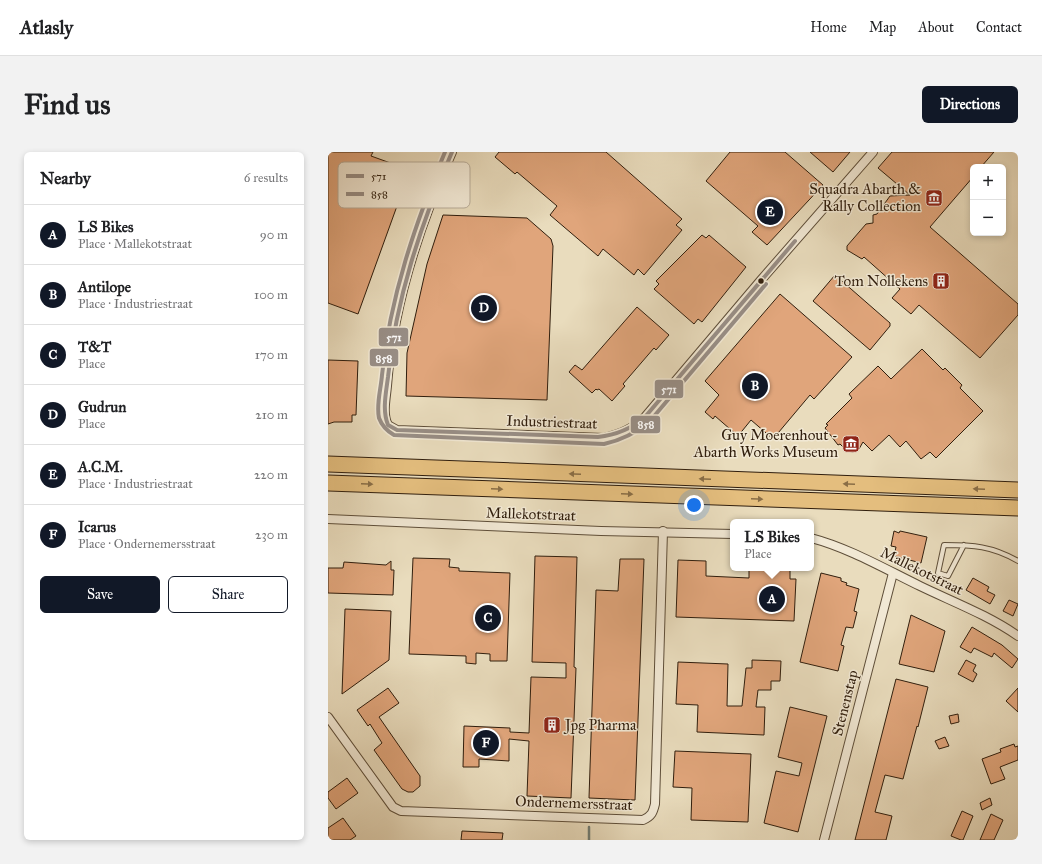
<!DOCTYPE html>
<html lang="en">
<head>
<meta charset="utf-8">
<style>
	:root { --surface:#fff; --page:#f2f2f2; --text:#202124; --muted:#757577; --line:#e0e0e0; --accent:#111827 }
	body { margin:0; font-family:"IM FELL Great Primer",serif; background:var(--page); color:var(--text) }
	.controls { position:absolute; right:12px; top:12px; display:grid; overflow:hidden; border-radius:6px; box-shadow:0 2px 6px #0003 }
	.controls button { width:36px; height:36px; display:grid; place-items:center; padding:0; border:0; border-bottom:1px solid var(--line); background:var(--surface); color:var(--text); font:20px sans-serif }
	.you { position:absolute; left:366px; top:353px; width:14px; height:14px; margin:-10px; border:3px solid #fff; border-radius:50%; background:#1a73e8; box-shadow:0 0 0 6px #1a73e833 }
	.badge { display:grid; place-items:center; width:26px; height:26px; border-radius:50%; background:var(--accent); color:#fff; font-size:13px; font-weight:700 }
	.pin { position:absolute; translate:-50% -50%; border:2px solid #fff; box-shadow:0 1px 4px #0006 }
	.popup { position:absolute; left:402px; top:367px; width:84px; height:52px; box-sizing:border-box; display:grid; place-content:center; border-radius:6px; background:var(--surface); filter:drop-shadow(0 1px 3px #0005); font-size:13px; white-space:nowrap; color:var(--muted) }
	.popup b { font-size:15px; color:var(--text) }
	.popup::after { content:''; position:absolute; left:50%; top:100%; margin-left:-8px; border:8px solid transparent; border-top-color:var(--surface) }
	.list { margin:0; padding:0; list-style:none }
	h2 { display:flex; justify-content:space-between; align-items:center; height:52px; margin:0; padding:0 16px; font-size:17px }
	h2 small { font-size:13px; font-weight:400; color:var(--muted) }
	.list li { display:grid; grid-template-columns:26px 1fr auto; gap:12px; align-items:center; box-sizing:border-box; height:60px; padding:0 16px; border-top:1px solid var(--line) }
	.list b { display:block; font-size:15px; white-space:nowrap }
	.list p { margin:0; font-size:13px; white-space:nowrap; color:var(--muted) }
	.list em { font-size:13px; font-style:normal; color:var(--muted) }
	.actions { display:flex; gap:8px; padding:12px 16px }
	.actions a { flex:1; padding:9px 0; border:1px solid var(--accent); border-radius:6px; text-align:center; font-size:14px; color:var(--accent) }
	.actions .main { background:var(--accent); color:#fff }
	.map { position:relative; flex:none; width:690px; height:688px; overflow:hidden; border-radius:6px }
	header { display:flex; align-items:center; gap:24px; box-sizing:border-box; height:56px; padding:0 20px; background:var(--surface); border-bottom:1px solid var(--line) }
	header strong { font-size:19px }
	nav { display:flex; gap:22px; margin-inline-start:auto; font-size:14px }
	.intro { display:flex; align-items:center; justify-content:space-between; box-sizing:border-box; height:96px; padding:0 24px }
	h1 { margin:0; font-size:28px }
	.button { padding:10px 18px; border-radius:6px; background:var(--accent); color:#fff; font-size:14px; font-weight:700 }
	main { display:flex; gap:24px; padding:0 24px }
	aside { flex:1; background:var(--surface); border-radius:6px; box-shadow:0 2px 6px #0003 }
	.map>svg:first-child { display:block }
	.lines { fill:none; stroke-linecap:round; stroke-linejoin:round }
	.stream { stroke:#707c74; stroke-width:2.5 }
	.building { fill:#e0a57b; stroke:#301e0d }
	.lane-casing { stroke:#5e4e39; stroke-width:6 }
	.street-casing { stroke:#5e4e39; stroke-width:10 }
	.highway-casing { stroke:#301e0d; stroke-width:17 }
	.lane { stroke:#f1e8d4; stroke-width:4 }
	.street { stroke:#f1e8d4; stroke-width:8 }
	.highway { stroke:#e4be7e; stroke-width:15 }
	.bus-1-casing { stroke:#f1e8d4; stroke-width:7 }
	.bus-2-casing { stroke:#f1e8d4; stroke-width:7 }
	.bus-1 { stroke:#988e86; stroke-width:4 }
	.bus-2 { stroke:#988e86; stroke-width:4 }
	.oneway { fill:#8a6e46 }
	.bus-dot { fill:#301e0d; stroke:#f1e8d4; stroke-width:1.5 }
	.labels { text-anchor:middle; stroke-width:3; stroke-linejoin:round; paint-order:stroke }
	.poi-label { font-size:15px; fill:#301e0d; stroke:#f1e8d4; text-anchor:end }
	.street-label { font-size:15px; fill:#301e0d; stroke:#f1e8d4 }
	.key { fill:#f1e8d4; stroke:#b7ab98; stroke-width:1 }
	.key-label { font-size:11px; fill:#301e0d }
	.line-badge { stroke:#f1e8d4; stroke-width:1.5 }
	.badge-label { font-size:11px; text-anchor:middle; font-weight:bold; fill:#fff }
</style>
</head>
<body>
<header>
<strong>Atlasly</strong>
<nav><a>Home</a><a>Map</a><a>About</a><a>Contact</a></nav>
</header>
<div class="intro"><h1>Find us</h1><a class="button">Directions</a></div>
<main>
<aside>
<h2>Nearby<small>6 results</small></h2>
<ul class="list">
<li><span class="badge">A</span><div><b>LS Bikes</b><p>Place · Mallekotstraat</p></div><em>90 m</em></li>
<li><span class="badge">B</span><div><b>Antilope</b><p>Place · Industriestraat</p></div><em>100 m</em></li>
<li><span class="badge">C</span><div><b>T&amp;T</b><p>Place</p></div><em>170 m</em></li>
<li><span class="badge">D</span><div><b>Gudrun</b><p>Place</p></div><em>210 m</em></li>
<li><span class="badge">E</span><div><b>A.C.M.</b><p>Place · Industriestraat</p></div><em>220 m</em></li>
<li><span class="badge">F</span><div><b>Icarus</b><p>Place · Ondernemersstraat</p></div><em>230 m</em></li>
</ul>
<div class="actions"><a class="main">Save</a><a>Share</a></div>
</aside>
<div class="map">
<svg width="690" height="688" viewBox="0 0 690 688">
	<rect width="100%" height="100%" fill="#e9dcbd"/>
	<filter id="stains"><feTurbulence type="fractalNoise" baseFrequency=".005" numOctaves="4"/><feColorMatrix values="0 0 0 0 .2 0 0 0 0 .09 0 0 0 0 .02 0 0 0 .5 -.17"/></filter>
	<radialGradient id="worn" r=".72"><stop offset=".6" stop-color="#630" stop-opacity="0"/><stop offset="1" stop-color="#630" stop-opacity=".3"/></radialGradient>
	<g class="lines">
		<path class="stream" d="M261,688V675"/>
	</g>
	<g class="building">
		<path d="M0,0H45L43,4L82,18L30,162L0,151Z"/>
		<path d="M171,0H278L354,67L348,73L354,78L316,123L310,117L306,123L275,97L270,104L222,63L229,54L189,20L187,22L167,5Z"/>
		<path d="M402,0H457L495,33L439,93L424,80L430,74L378,29Z"/>
		<path d="M482,0H522L505,20Z"/>
		<path d="M564,0H666L653,15H645V25L602,75L690,152V163L652,206L591,153L583,162L564,146L572,137L536,105L534,107L519,98V94L538,72L545,71V63L549,62L562,44L582,43L550,16Z"/>
		<path d="M115,63L199,66L223,87L225,94L219,248L78,244L79,201L99,112Z"/>
		<path d="M374,83L378,86L381,83L418,115L374,170L370,167L366,172L326,137L331,132L328,129Z"/>
		<path d="M507,123L562,171V174L542,198L485,149Z"/>
		<path d="M452,142L524,205L486,247L482,243L445,287L423,268L410,284L387,264L385,267L377,260L391,243L377,229Z"/>
		<path d="M309,155L341,183L328,198L326,196L295,232L297,234L284,249L271,237L269,238L268,237L264,241L241,220L247,213L254,218Z"/>
		<path d="M594,197L615,218L617,216L634,233L632,236L655,259L608,306L602,300L593,307L578,289L572,295L561,283L544,299L535,290L531,297L525,300L519,299L512,292L510,293L497,276L500,273L498,272L524,246L521,242L550,214L563,227Z"/>
		<path d="M0,208L30,209L28,263H24V270H6L0,272Z"/>
		<path d="M566,379L571,381L572,379L599,385L593,411L566,404L568,395L563,394Z"/>
		<path d="M207,404L249,405L246,515L248,516L243,646L199,644L201,589L181,587V609L151,607V615H135L136,574L182,576V580L201,581L203,525L238,526V511L204,510Z"/>
		<path d="M85,406L122,407L121,415L131,416V419L182,421L179,509H162V502L148,501V512L138,511V504L81,502Z"/>
		<path d="M292,407H316L307,648L261,646L268,438L290,439Z"/>
		<path d="M350,408L378,409V424L421,426V416H462V427H468L466,469L348,465Z"/>
		<path d="M63,409V418H66L65,443L0,441V416H15L16,410L58,413Z"/>
		<path d="M493,421L513,426V429L519,431L518,433L531,437L526,459L529,460L525,476L518,475L513,493L516,494L510,519L472,510Z"/>
		<path d="M645,426L661,435L659,439L667,443L662,452L638,438Z"/>
		<path d="M681,448L690,452L685,464L675,459Z"/>
		<path d="M17,457L63,459L61,508L14,542Z"/>
		<path d="M583,463L617,479L606,520L571,512Z"/>
		<path d="M644,475L674,493L690,507L684,516L666,501L664,505L646,496L643,501L632,495Z"/>
		<path d="M424,508L453,509L452,529H443V538H430L428,555H437L436,583L369,580L370,553L348,552L350,510L400,512L399,554H414L418,516H424Z"/>
		<path d="M638,508L648,513L645,519L649,522L645,530L630,522Z"/>
		<path d="M568,527L600,535L590,575L589,574L575,627L557,623L547,660L564,664L558,688H527Z"/>
		<path d="M60,536L71,551L51,565L92,624V634L85,640H80L74,637L46,598L54,591L42,572L40,574L29,558Z"/>
		<path d="M690,536V560L678,549Z"/>
		<path d="M462,555L499,564L470,680L436,671L448,619L471,624L474,611L450,605Z"/>
		<path d="M630,562L631,570L623,572L621,564Z"/>
		<path d="M617,585L621,594L611,597L607,589Z"/>
		<path d="M686,592L687,595L690,594V608L672,615L677,627L663,632L654,607L673,600L672,597Z"/>
		<path d="M347,599L423,602L420,670L363,668L364,636L345,635Z"/>
		<path d="M19,626L30,641L8,657L0,646V640Z"/>
		<path d="M662,646L664,653L654,658L652,651Z"/>
		<path d="M634,659L645,664L635,688H633L623,684Z"/>
		<path d="M663,662L675,668L666,688H652Z"/>
		<path d="M15,666L28,684L22,688H0V676Z"/>
		<path d="M134,679L175,681L174,688H133Z"/>
	</g>
	<g class="lines">
		<defs>
			<path id="lane" d="M636,393L620,424L610,421L616,393C645,393 664,394 690,409"/>
			<g id="street">
				<path d="M124,0C91,74 65,153 59,234C58,246 54,262 60,273L69,278L276,286C292,282 305,277 317,265L433,128L545,0"/>
				<path d="M0,367L273,379L405,382"/>
				<path d="M483,386C521,396 557,417 592,434C625,450 660,463 690,484"/>
				<path d="M0,565L65,655L73,659L315,668C324,664 325,660 327,652L335,379"/>
				<path d="M496,688L565,421"/>
			</g>
			<g id="highway">
				<path d="M0,312L690,338"/>
				<path d="M0,331L690,356"/>
			</g>
		</defs>
		<use href="#lane" class="lane-casing"/>
		<use href="#street" class="street-casing"/>
		<use href="#highway" class="highway-casing"/>
		<use href="#lane" class="lane"/>
		<use href="#street" class="street"/>
		<use href="#highway" class="highway"/>
		<defs>
			<path id="bus-1" d="M124,0C93,72 68,146 60,225C58,241 54,258 60,273L69,278L270,285C289,283 303,277 317,265L467,89"/>
			<path id="bus-2" d="M117,0C87,72 62,145 54,223C53,237 48,252 51,266C54,274 59,279 66,283L276,292C294,288 308,281 322,269L438,132"/>
		</defs>
		<use href="#bus-1" class="bus-1-casing"/>
		<use href="#bus-2" class="bus-2-casing"/>
		<use href="#bus-1" class="bus-1"/>
		<use href="#bus-2" class="bus-2"/>
	</g>
	<defs><path id="oneway-solid" d="M-6-.8H1V-3.2L6.5 0L1 3.2V.8H-6Z"/></defs>
	<g class="oneway">
		<use href="#oneway-solid" transform="translate(247 322) rotate(-178)"/>
		<use href="#oneway-solid" transform="translate(377 327) rotate(-178)"/>
		<use href="#oneway-solid" transform="translate(39 332) rotate(2)"/>
		<use href="#oneway-solid" transform="translate(521 332) rotate(-178)"/>
		<use href="#oneway-solid" transform="translate(169 337) rotate(2)"/>
		<use href="#oneway-solid" transform="translate(651 337) rotate(-178)"/>
		<use href="#oneway-solid" transform="translate(299 342) rotate(2)"/>
		<use href="#oneway-solid" transform="translate(429 347) rotate(2)"/>
	</g>
	<defs>
		<symbol id="museum-square" viewBox="-11 -11 22 22"><rect x="-9" y="-9" width="18" height="18" rx="4" fill="#8f2418" stroke="#f1e8d4"/><path d="M0-6L6-3V-2H-6V-3ZM-5-1h2V3h-2ZM-1-1h2V3h-2ZM3-1h2V3H3ZM-6 4H6V6H-6Z" fill="#fff"/></symbol>
		<symbol id="building-square" viewBox="-11 -11 22 22"><rect x="-9" y="-9" width="18" height="18" rx="4" fill="#8f2418" stroke="#f1e8d4"/><path d="M-4-6H4V6H1V3H-1V6H-4ZM-2.5-4.3h1.7v1.8h-1.7ZM.8-4.3h1.7v1.8H.8ZM-2.5-1h1.7V.8h-1.7ZM.8-1h1.7V.8H.8Z" fill="#fff"/></symbol>
	</defs>
	<g fill-rule="evenodd">
		<use href="#museum-square" x="596" y="36" width="20" height="20"/>
		<use href="#building-square" x="603" y="119" width="20" height="20"/>
		<use href="#museum-square" x="513" y="282" width="20" height="20"/>
		<use href="#building-square" x="214" y="563" width="20" height="20"/>
	</g>
	<circle class="bus-dot" cx="433" cy="129" r="3.5"/>
	<g class="labels">
		<g class="poi-label">
			<text x="593" y="42">Squadra Abarth &amp;<tspan x="593" dy="17">Rally Collection</tspan></text>
			<text x="600" y="134">Tom Nollekens</text>
			<text x="510" y="288">Guy Moerenhout -<tspan x="510" dy="17">Abarth Works Museum</tspan></text>
			<text x="237" y="578" text-anchor="start">Jpg Pharma</text>
		</g>
		<g class="street-label">
			<text transform="translate(224 270) rotate(2)" y="5">Industriestraat</text>
			<text transform="translate(203 362) rotate(2)" y="5">Mallekotstraat</text>
			<text transform="translate(594 419) rotate(26)" y="5">Mallekotstraat</text>
			<text transform="translate(517 551) rotate(-76)" y="5">Stenenstap</text>
			<text transform="translate(246 651) rotate(2)" y="5">Ondernemersstraat</text>
		</g>
	</g>
	<rect x="10" y="10" width="132" height="46" rx="6" class="key"/>
	<rect x="18" y="22" width="18" height="4" fill="#988e86"/>
	<rect x="18" y="40" width="18" height="4" fill="#988e86"/>
	<g class="key-label">
		<text x="43" y="28">571</text>
		<text x="43" y="46">858</text>
	</g>
	<g class="line-badge">
		<rect x="50" y="175" width="31" height="20" rx="4" fill="#988e86"/>
		<rect x="41" y="196" width="30" height="19" rx="4" fill="#988e86"/>
		<rect x="326" y="227" width="30" height="20" rx="4" fill="#988e86"/>
		<rect x="302" y="263" width="31" height="19" rx="4" fill="#988e86"/>
	</g>
	<g class="badge-label">
		<text x="66" y="189">571</text>
		<text x="56" y="210">858</text>
		<text x="341" y="241">571</text>
		<text x="318" y="276">858</text>
	</g>
	<rect width="100%" height="100%" filter="url(#stains)"/>
	<rect width="100%" height="100%" fill="url(#worn)"/>
</svg>
<div class="controls">
<button>+</button>
<button>−</button>
</div>
<div class="you"></div>
<div class="pin badge" style="left:444px;top:447px">A</div>
<div class="popup"><b>LS Bikes</b>Place</div>
<div class="pin badge" style="left:427px;top:234px">B</div>
<div class="pin badge" style="left:160px;top:466px">C</div>
<div class="pin badge" style="left:156px;top:156px">D</div>
<div class="pin badge" style="left:442px;top:60px">E</div>
<div class="pin badge" style="left:158px;top:591px">F</div>
</div>
</main>
</body>
</html>
